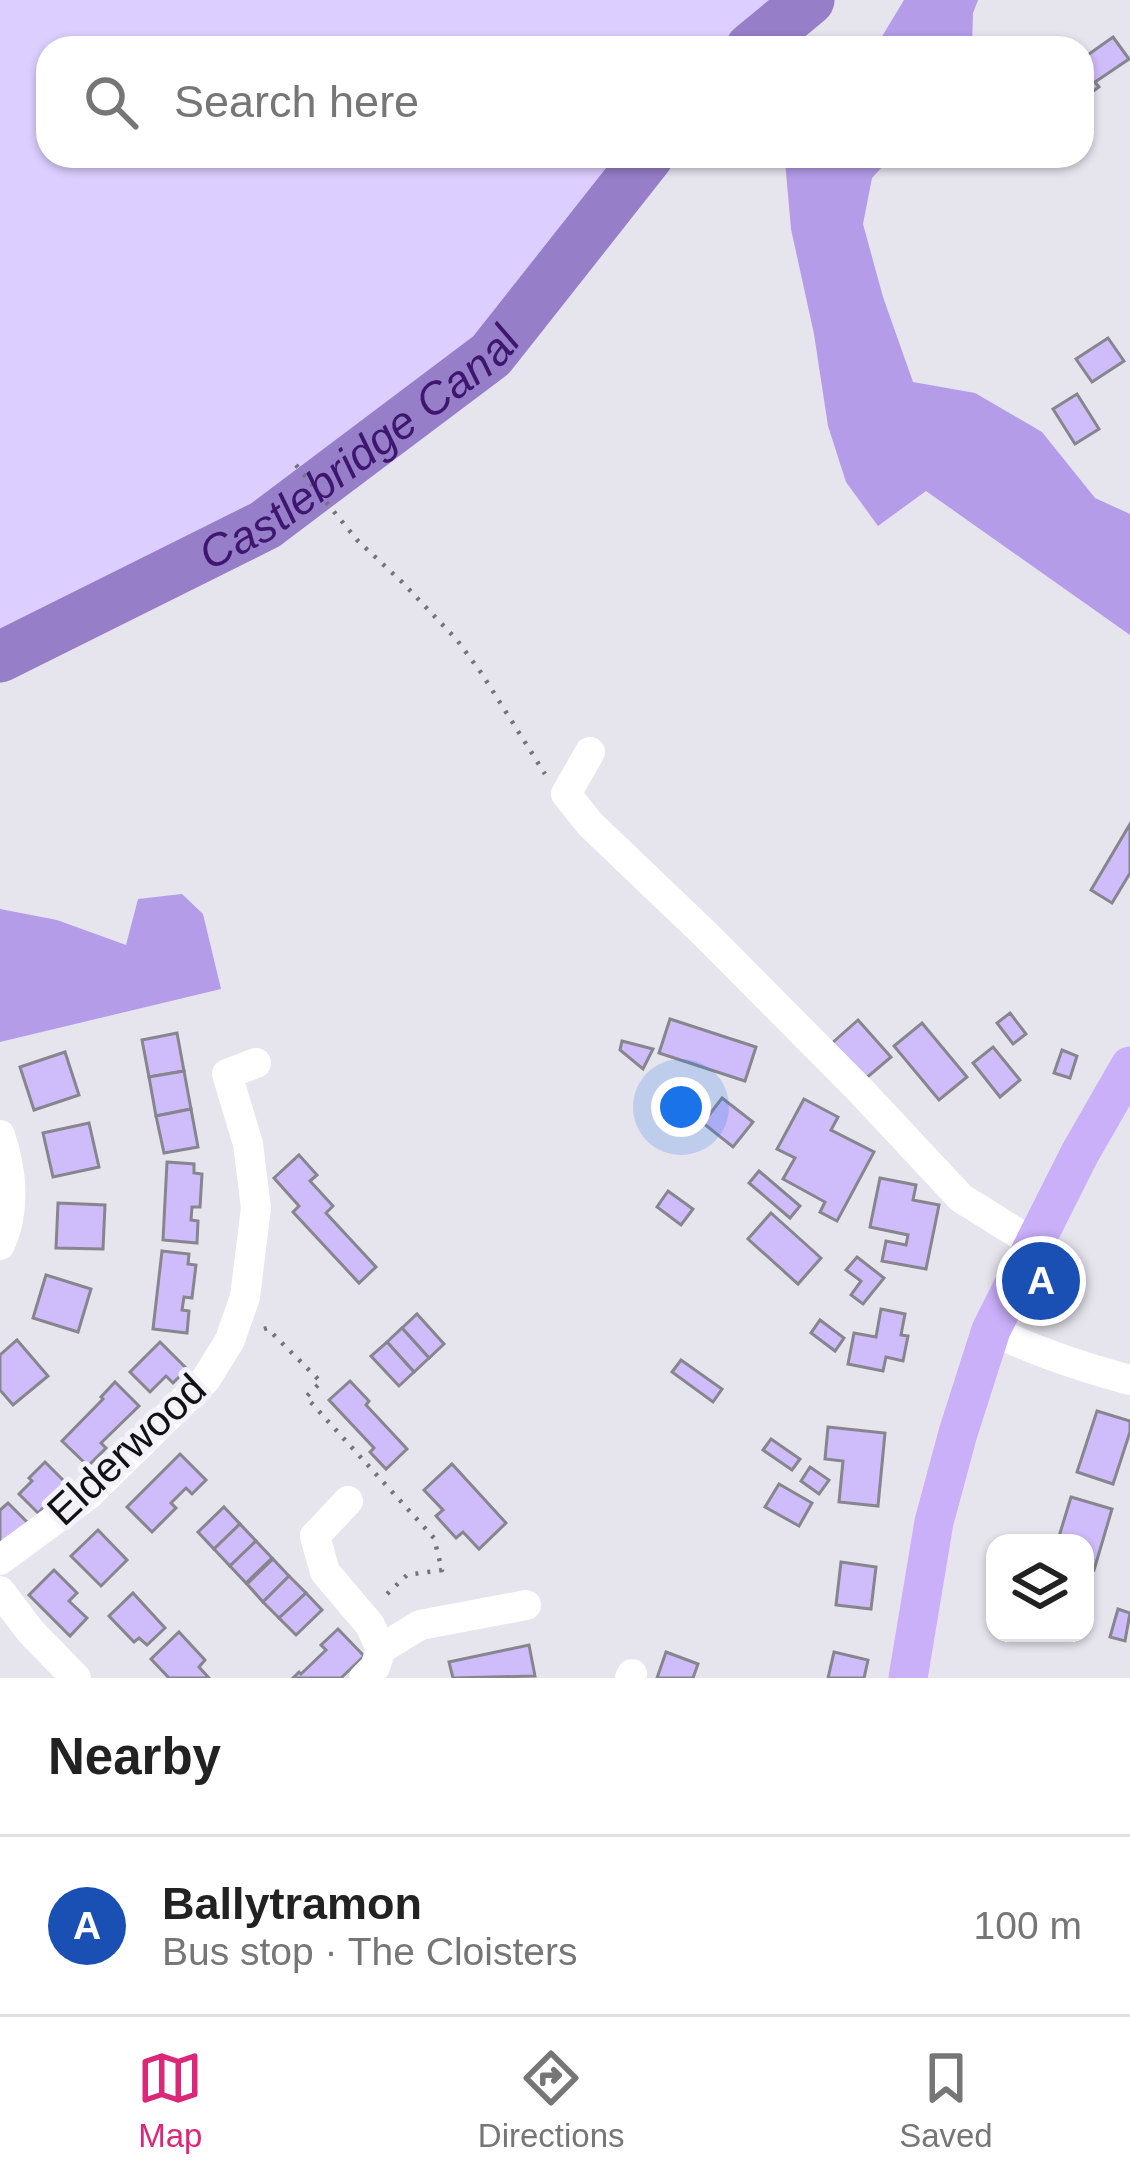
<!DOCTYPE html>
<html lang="en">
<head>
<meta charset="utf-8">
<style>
	:root { --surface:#fff; --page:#f2f2f2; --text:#222; --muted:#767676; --line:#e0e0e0; --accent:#db2777 }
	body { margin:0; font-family:Helvetica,sans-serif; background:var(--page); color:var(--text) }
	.controls { position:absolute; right:36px; bottom:36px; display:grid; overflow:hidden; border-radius:24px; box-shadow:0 3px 9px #0004 }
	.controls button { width:108px; height:108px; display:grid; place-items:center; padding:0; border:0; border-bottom:3px solid var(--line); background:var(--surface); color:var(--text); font:60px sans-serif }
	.you { position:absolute; left:681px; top:1107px; width:42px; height:42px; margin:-30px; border:9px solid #fff; border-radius:50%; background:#1a73e8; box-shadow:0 0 0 18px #1a73e833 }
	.badge { display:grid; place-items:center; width:78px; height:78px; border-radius:50%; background:var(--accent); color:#fff; font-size:39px; font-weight:700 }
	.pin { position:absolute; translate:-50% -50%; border:6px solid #fff; box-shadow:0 3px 12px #0006 }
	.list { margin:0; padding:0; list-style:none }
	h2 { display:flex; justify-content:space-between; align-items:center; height:156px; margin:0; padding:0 48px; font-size:51px }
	h2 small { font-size:39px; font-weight:400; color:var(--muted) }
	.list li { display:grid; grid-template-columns:78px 1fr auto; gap:36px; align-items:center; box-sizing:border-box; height:180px; padding:0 48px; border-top:3px solid var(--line) }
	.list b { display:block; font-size:45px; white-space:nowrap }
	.list p { margin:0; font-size:39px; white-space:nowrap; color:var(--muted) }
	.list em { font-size:39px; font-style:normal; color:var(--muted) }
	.icon { flex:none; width:66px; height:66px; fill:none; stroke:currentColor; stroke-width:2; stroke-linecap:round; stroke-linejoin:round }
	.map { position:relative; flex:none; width:1130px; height:1678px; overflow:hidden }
	.search { position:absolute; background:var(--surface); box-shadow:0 3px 9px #0004; left:36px; right:36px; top:36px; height:132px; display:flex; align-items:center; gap:30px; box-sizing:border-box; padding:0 42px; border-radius:36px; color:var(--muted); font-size:45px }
	.sheet { height:336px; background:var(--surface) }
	nav { display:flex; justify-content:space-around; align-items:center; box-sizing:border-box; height:168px; border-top:3px solid var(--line); background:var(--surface); font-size:33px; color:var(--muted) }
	nav a { display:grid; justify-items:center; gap:6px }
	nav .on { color:var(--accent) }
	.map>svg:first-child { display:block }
	.green { fill:#dccfff }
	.forest { fill:#b49ce9 }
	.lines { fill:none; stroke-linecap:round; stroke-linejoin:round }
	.river { stroke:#967ec8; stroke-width:51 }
	.building { fill:#cfbcfb; stroke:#87858d; stroke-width:3 }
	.path { stroke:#757379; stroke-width:4.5; stroke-dasharray:3 9; stroke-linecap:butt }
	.minor { stroke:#fff; stroke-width:30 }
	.major { stroke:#caaff9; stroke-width:39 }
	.labels { text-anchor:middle; stroke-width:10; stroke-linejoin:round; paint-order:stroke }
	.street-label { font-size:42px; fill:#121114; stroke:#f3f1fa }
	.water-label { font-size:45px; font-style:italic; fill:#3e166f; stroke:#f3f1fa }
</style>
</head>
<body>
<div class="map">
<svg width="1130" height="1678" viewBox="0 0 1130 1678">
	<rect width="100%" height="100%" fill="#e6e4ed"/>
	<path class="green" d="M0,0H809L751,48H48V156H648L491,355L265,525L0,657Z"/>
	<g class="forest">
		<path d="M904,0H978L973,13L972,48H875Z"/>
		<path d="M787,156H892L872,178L863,224L883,297L913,382L975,393L1042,432L1095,498L1130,514V635L926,491L878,526L846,482L828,426L814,334L791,229L785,161Z"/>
		<path d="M182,894L203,914L221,989L0,1042V909L57,920L126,945L138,899Z"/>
	</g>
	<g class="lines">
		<g class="river">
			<path d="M751,48L809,0"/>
			<path id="s1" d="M0,657L265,525L491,355L648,156"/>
		</g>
	</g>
	<g class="building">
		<path d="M1113,37L1129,59L1095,82L1099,87L1082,99V59Z"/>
		<path d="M1108,338L1124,361L1092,382L1076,359Z"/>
		<path d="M1077,394L1099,429L1075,444L1053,409Z"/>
		<path d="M1130,824V873L1112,903L1091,890Z"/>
		<path d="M1010,1013L1026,1034L1013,1044L997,1023Z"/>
		<path d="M670,1019L756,1047L745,1081L659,1053Z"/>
		<path d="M858,1020L891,1057L864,1080L831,1044Z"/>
		<path d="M922,1023L967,1077L939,1100L894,1046Z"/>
		<path d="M177,1033L184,1071L149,1077L142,1040Z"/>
		<path d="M622,1041L653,1049L643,1069L620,1050Z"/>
		<path d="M993,1047L1020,1080L1000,1097L973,1063Z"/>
		<path d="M1062,1050L1077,1056L1070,1078L1054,1073Z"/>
		<path d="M65,1052L79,1095L34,1110L20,1067Z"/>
		<path d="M184,1071L191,1109L156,1116L149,1077Z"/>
		<path d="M722,1098L753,1122L733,1147L703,1123Z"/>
		<path d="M804,1099L838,1117L831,1130L874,1152L837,1221L820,1212L825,1202L783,1179L795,1158L777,1149Z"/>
		<path d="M191,1109L198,1147L164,1153L156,1116Z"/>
		<path d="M89,1123L99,1167L53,1177L43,1133Z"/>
		<path d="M299,1155L317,1175L310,1181L333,1206L326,1213L376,1267L359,1283L293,1212L299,1206L274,1178Z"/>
		<path d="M167,1162L194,1164V1173L202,1174L200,1207H192L191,1220L198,1221L197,1243L163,1240Z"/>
		<path d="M759,1171L800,1206L790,1218L749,1183Z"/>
		<path d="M880,1178L916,1185L913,1200L939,1205L926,1269L882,1261L886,1241L906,1245L908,1235L870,1227Z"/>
		<path d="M668,1191L693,1209L681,1225L657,1207Z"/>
		<path d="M58,1203L105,1205L103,1249L56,1248Z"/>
		<path d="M771,1213L821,1258L798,1284L748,1239Z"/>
		<path d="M162,1251L189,1254L188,1264L196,1265L192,1298L184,1297L182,1310L189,1311L187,1333L153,1329Z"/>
		<path d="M857,1257L884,1278L863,1304L851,1295L861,1281L846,1270Z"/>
		<path d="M46,1275L91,1289L78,1332L33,1318Z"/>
		<path d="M881,1309L905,1314L901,1335L908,1336L903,1361L886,1357L883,1371L848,1364L854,1333L876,1337Z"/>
		<path d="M417,1314L444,1344L429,1358L402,1328Z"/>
		<path d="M820,1320L844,1338L835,1351L811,1333Z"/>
		<path d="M402,1328L429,1358L414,1372L387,1342Z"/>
		<path d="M17,1340L48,1376L13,1405L0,1390V1355Z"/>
		<path d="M160,1342L187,1369L173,1383L166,1376L150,1392L130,1372Z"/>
		<path d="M387,1342L414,1372L399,1386L371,1356Z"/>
		<path d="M681,1360L722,1389L713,1402L672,1372Z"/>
		<path d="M350,1381L369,1401L366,1405L407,1449L386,1469L370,1452L374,1448L329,1400Z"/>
		<path d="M115,1382L139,1406L101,1443L106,1448L88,1466L62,1441L103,1399L101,1397Z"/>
		<path d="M1097,1411L1130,1421V1432L1113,1484L1077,1472Z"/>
		<path d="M828,1427L885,1433L878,1506L839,1502L843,1461L825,1459Z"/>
		<path d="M771,1439L800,1459L792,1470L763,1450Z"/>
		<path d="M180,1454L206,1480L192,1494L186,1488L171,1503L176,1508L152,1532L127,1507Z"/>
		<path d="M45,1462L67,1484L38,1513L19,1494L32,1481L29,1478Z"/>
		<path d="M452,1464L506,1523L479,1549L463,1532L456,1538L436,1516L443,1510L424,1490Z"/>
		<path d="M810,1467L829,1480L819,1494L801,1481Z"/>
		<path d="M779,1484L812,1503L799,1526L765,1507Z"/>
		<path d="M1071,1497L1112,1509L1094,1570L1085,1567V1543H1057Z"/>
		<path d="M8,1503L28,1523L0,1551V1510Z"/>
		<path d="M224,1507L240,1524L214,1549L198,1532Z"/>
		<path d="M240,1524L256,1541L230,1566L214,1549Z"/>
		<path d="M98,1530L127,1560L101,1586L71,1556Z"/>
		<path d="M256,1541L272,1558L246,1583L230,1566Z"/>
		<path d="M273,1559L289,1576L263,1602L247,1584Z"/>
		<path d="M841,1562L876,1567L871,1609L836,1605Z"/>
		<path d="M54,1570L77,1593L69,1601L87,1618L70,1636L29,1595Z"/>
		<path d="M289,1576L306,1593L279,1618L263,1602Z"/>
		<path d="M133,1593L165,1628L147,1645L139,1638L134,1642L109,1616Z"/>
		<path d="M306,1593L322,1610L296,1635L279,1618Z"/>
		<path d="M1118,1609L1130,1613L1125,1641L1110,1637Z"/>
		<path d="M338,1629L364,1656L341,1678H293L299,1672L301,1674L326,1650L321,1645Z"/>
		<path d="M179,1632L205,1660L199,1667L209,1678H169L151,1659Z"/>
		<path d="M529,1645L535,1676L453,1678L449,1662Z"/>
		<path d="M666,1652L698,1664L693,1678H657Z"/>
		<path d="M834,1652L868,1660L864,1678H828Z"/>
	</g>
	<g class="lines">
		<g class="path">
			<path d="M296,465L357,540L402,582L457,640L482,674L545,774"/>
			<path d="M264,1329L267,1328L321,1382L306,1397L434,1538L442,1570L407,1575L385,1596"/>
		</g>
		<g class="minor">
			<path d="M590,752L566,794L590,824L705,934L860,1090L961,1198L1033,1243"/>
			<path d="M0,1135C12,1171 16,1209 0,1245"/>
			<path d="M991,1330C1036,1352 1081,1367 1130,1380"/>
			<path d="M348,1501L315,1536L325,1572L370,1625L381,1649L375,1667L364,1678"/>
			<path d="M0,1560L88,1495L206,1379L230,1340L245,1297L256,1208L248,1144L227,1074L256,1063"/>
			<path d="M0,1591L31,1632L76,1678"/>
			<path d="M381,1649L420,1625L526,1605"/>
			<path d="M630,1678L632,1674"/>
		</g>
		<path class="major" d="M908,1678L934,1522L958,1433L991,1330L1080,1153L1130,1066"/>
	</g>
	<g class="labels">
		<g class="street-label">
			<text transform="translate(126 1449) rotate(-43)" y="15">Elderwood</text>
		</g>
		<g class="water-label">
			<text dy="16" stroke="none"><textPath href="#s1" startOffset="417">Castlebridge Canal</textPath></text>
		</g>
	</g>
</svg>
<div class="controls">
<button><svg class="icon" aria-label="layers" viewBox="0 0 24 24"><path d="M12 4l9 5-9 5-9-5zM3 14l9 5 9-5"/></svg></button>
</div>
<div class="you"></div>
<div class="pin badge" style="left:1041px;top:1281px;background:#1a4fb4">A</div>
<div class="search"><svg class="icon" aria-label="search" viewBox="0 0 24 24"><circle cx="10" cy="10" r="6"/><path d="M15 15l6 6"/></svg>Search here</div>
</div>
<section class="sheet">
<h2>Nearby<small></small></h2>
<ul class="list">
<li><span class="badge" style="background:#1a4fb4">A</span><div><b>Ballytramon</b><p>Bus stop · The Cloisters</p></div><em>100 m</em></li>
</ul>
</section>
<nav>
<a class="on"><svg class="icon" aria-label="map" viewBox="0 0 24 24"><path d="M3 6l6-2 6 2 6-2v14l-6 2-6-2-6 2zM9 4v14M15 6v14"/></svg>Map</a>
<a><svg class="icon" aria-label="directions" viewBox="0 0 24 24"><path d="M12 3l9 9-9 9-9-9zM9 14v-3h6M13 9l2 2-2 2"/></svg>Directions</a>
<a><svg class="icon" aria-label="saved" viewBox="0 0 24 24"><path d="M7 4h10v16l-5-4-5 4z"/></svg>Saved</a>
</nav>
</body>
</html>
